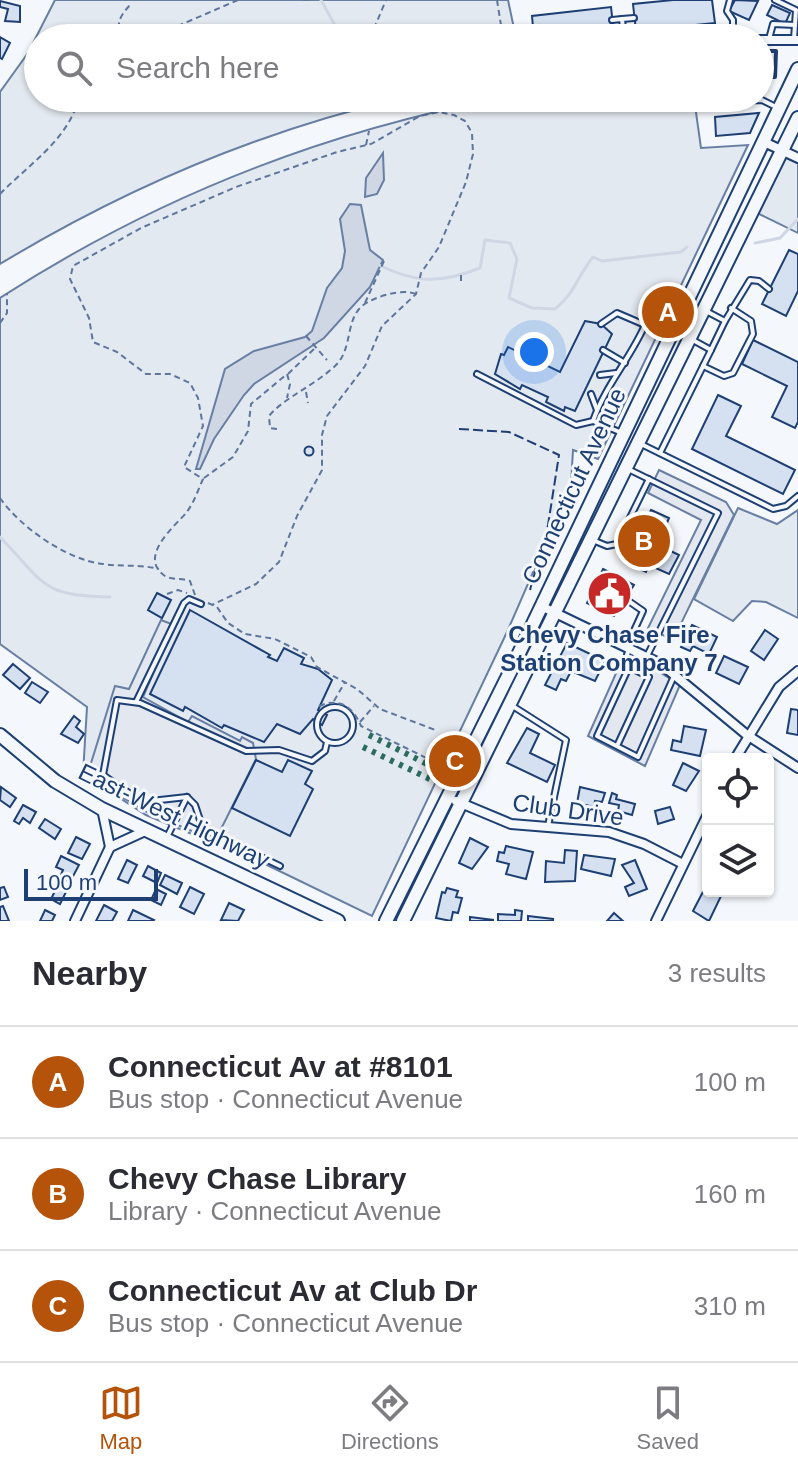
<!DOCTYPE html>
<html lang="en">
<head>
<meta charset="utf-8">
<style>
	:root { --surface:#fff; --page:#f7f7f7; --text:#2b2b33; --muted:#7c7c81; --line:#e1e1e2; --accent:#b45309 }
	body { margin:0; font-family:Arial,sans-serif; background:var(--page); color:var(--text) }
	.controls { position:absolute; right:24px; bottom:24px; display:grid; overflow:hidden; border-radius:8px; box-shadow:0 2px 6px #0004 }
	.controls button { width:72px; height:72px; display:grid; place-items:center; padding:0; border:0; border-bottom:2px solid var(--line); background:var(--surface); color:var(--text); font:40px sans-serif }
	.scale { position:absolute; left:24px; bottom:20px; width:134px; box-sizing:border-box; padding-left:8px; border:4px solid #1d3f73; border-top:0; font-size:22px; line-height:28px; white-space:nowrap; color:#1d3f73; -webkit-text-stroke:6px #f4f7fb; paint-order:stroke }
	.you { position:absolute; left:534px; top:352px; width:28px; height:28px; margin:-20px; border:6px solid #fff; border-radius:50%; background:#1a73e8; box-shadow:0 0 0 12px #1a73e833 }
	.badge { display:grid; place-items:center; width:52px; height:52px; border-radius:50%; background:var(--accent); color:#fff; font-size:26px; font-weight:700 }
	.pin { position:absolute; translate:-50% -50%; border:4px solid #fff; box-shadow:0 2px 8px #0006 }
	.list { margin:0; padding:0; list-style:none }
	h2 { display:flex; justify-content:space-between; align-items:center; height:104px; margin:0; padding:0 32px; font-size:34px }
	h2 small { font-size:26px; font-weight:400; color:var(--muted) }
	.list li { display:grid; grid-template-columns:52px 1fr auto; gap:24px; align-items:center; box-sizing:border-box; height:112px; padding:0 32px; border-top:2px solid var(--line) }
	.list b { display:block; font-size:30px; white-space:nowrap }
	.list p { margin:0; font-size:26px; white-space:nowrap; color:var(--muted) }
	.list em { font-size:26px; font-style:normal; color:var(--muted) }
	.icon { flex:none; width:44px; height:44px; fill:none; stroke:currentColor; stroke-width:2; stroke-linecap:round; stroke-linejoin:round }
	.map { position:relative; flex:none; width:798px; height:921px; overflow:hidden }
	.search { position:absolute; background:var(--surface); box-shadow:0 2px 6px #0004; left:24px; right:24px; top:24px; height:88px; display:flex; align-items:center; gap:20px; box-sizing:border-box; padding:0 28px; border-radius:44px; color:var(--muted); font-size:30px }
	.sheet { height:440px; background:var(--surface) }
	nav { display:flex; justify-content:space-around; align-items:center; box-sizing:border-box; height:112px; border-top:2px solid var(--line); background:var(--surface); font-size:22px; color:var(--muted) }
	nav a { display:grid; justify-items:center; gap:4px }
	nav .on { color:var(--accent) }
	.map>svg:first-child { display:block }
	.green { fill:#e3e9f0; stroke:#687fa3; stroke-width:2 }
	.parking { fill:#e3e8f0; stroke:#687fa3; stroke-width:2 }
	.water { fill:#cfd7e4; stroke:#687fa3; stroke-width:2 }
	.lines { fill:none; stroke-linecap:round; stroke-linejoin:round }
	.stream { stroke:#cfd7e4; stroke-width:3 }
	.building { fill:#d5e0f0; stroke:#1d3f73; stroke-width:2 }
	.lane-casing { stroke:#1d3f73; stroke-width:8 }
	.street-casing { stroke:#1d3f73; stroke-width:12 }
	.primary-casing { stroke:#1d3f73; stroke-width:16 }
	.path { stroke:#5e769c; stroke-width:2; stroke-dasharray:6 4; stroke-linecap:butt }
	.lane { stroke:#f4f7fb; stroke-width:4 }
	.street { stroke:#f4f7fb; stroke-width:8 }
	.primary { stroke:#f4f7fb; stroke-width:12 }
	.hedge { stroke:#2c6c60; stroke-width:6; stroke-dasharray:4 6; stroke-linecap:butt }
	.fence { stroke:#1d3f73; stroke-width:2; stroke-dasharray:10 4; stroke-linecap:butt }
	.wall { stroke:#1d3f73; stroke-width:4 }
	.labels { text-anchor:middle; stroke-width:6; stroke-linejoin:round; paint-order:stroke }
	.street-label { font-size:24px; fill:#1d3f73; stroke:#f4f7fb }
	.poi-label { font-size:24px; font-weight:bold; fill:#1d3f73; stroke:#f4f7fb }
</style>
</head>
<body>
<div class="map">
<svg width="798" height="921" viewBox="0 0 798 921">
	<rect width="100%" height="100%" fill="#f4f7fb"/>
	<g class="green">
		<path d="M55,0H508L516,38H38V98H402C260,131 124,189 0,264V92L28,53Z"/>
		<path d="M501,98H525L527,109L649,98H694L701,148L748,145L598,459L573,450L571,485L507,632L372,916L267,865L146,815L83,774L87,707L0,644V298C153,199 322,132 501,98Z"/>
		<path d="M782,151L798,158V233L751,210Z"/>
		<path d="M738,508L777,524L798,510V618L766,602L752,601L733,621L694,599Z"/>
	</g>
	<g class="parking">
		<path d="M659,470L726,502L734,515L673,640L648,628L701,520L648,493Z"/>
		<path d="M161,620L174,625L143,697L188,722L192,716L240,741L242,737L253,743L256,759L215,841L147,812L87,776L115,686L129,689Z"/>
		<path d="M626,651L680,685L645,766L588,736Z"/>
	</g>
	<g class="water">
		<path d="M383,153L384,180L377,194L365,197L366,178Z"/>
		<path d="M350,204L361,205L370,250L383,260L370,287L324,338L254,384L244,395L214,439L200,469H196L225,369L254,351L305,337L312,331L327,288L342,268L345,251L340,219Z"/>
	</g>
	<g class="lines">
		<g class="stream">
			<path d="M321,0L338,31L347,38"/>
			<path d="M755,243L780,238L798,219"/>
			<path d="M379,265C416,283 440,284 480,268L485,240L510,243L517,259L509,298L532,308L555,309C575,293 577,277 593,257L602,261L681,252L687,247"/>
			<path d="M0,537C45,583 40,596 110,597"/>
		</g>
	</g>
	<g class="building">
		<path d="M673,0H712L715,23L636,31L633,4Z"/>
		<path d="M735,0L758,1L749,20L729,11Z"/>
		<path d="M0,1L20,6V22L5,21L8,9L0,7Z"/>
		<path d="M772,5L790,13L785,24L767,15Z"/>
		<path d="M611,7L614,34L534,38L532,16Z"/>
		<path d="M0,37L10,43L2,59L0,58Z"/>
		<path d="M759,113L750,133L716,136L715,117Z"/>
		<path d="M789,250L798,254V291L786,316L762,304Z"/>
		<path d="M585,321L601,324L612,334L575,411L565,407L564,411L546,402L548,397L522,385L520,389L495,374L501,354L504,355L508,347L560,372Z"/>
		<path d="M753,340L798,362V422L795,428L772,417L787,386L742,364Z"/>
		<path d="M718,395L741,406L726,436L795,470L783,494L692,449Z"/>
		<circle cx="309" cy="451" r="4.5"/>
		<path d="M651,510L669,518L658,545L679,555L669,574L649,565L646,572L627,563L631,554L623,550L631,534L638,537Z"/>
		<path d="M603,569L634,585L614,616L587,603Z"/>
		<path d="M157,593L171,600L162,618L148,610Z"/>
		<path d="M190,610L270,655L268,657L277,661L284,648L304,658L301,664L318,669L332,680L318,710L327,715L322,725L313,719L300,734L277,724L264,742L224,725L222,728L185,707L183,711L150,694Z"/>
		<path d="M692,625L717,637L709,654L693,646L690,651L681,647Z"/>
		<path d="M765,630L778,639L764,660L751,651Z"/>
		<path d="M567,643L605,661L595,681L571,671L566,681L561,679L556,690L545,685Z"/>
		<path d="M724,656L748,667L739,684L716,673Z"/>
		<path d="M13,664L30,678L20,689L3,675Z"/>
		<path d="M32,682L48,692L40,703L25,693Z"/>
		<path d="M791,709L798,710V735L787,733Z"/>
		<path d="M74,716L80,721L76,727L84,734L78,743L61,734Z"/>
		<path d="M684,726L706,730L700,756L671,750L673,740L681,742Z"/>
		<path d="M527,728L539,734L530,753L555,765L547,782L507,763Z"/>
		<path d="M256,760L282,772L288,760L312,771L305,784L313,789L290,836L232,808Z"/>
		<path d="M683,763L699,771L686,791L673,785Z"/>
		<path d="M1,787L16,798L10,807L0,800Z"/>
		<path d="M580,787L605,793L602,802L595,801L594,807L577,803Z"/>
		<path d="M612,793L617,795L616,799L635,804L632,815L618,811L619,805L609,803Z"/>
		<path d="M23,805L36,812L30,823L23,818L19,824L14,821Z"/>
		<path d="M670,807L674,819L658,824L655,811Z"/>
		<path d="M45,819L61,829L55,839L39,828Z"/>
		<path d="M76,837L90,844L82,859L68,853Z"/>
		<path d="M470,838L488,847L472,869L459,863Z"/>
		<path d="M506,846L533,852L526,879L506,874L509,864L497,861L499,852L504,853Z"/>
		<path d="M565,850L577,851L575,881L545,882L546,861L564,863Z"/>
		<path d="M584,855L615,859L611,876L581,869Z"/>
		<path d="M61,856L79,865L70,882L60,877L63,870L56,867Z"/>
		<path d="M127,860L137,865L128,883L118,879Z"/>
		<path d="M635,860L647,889L629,896L625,887L634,883L622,865Z"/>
		<path d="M148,866L161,873L157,883L143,876Z"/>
		<path d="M165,875L182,883L177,894L160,885Z"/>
		<path d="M58,885L67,890L60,904L51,899Z"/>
		<path d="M706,886L708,891L722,894L709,921L693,911Z"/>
		<path d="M4,887L8,897L0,900V888Z"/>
		<path d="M190,887L204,894L194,914L180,907Z"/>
		<path d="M447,888L458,891L456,897L462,898L458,913L453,912L451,921L436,918L442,892L445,893Z"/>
		<path d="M156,889L166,894L161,905L151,900Z"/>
		<path d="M229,903L244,910L238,921L221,920Z"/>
		<path d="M104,905L117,912L112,921H96Z"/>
		<path d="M3,906L9,921H0V907Z"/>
		<path d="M45,910L55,915L52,921H40Z"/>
		<path d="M133,910L154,920L153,921H128Z"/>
		<path d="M515,910L522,911L521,921H498V914L515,915Z"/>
		<path d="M614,913L623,921H607Z"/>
		<path d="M528,916L553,919V921H528Z"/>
		<path d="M470,917L493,920V921H470Z"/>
	</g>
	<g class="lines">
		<defs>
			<g id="lane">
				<path d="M730,0L727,11L733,20V38"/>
				<path d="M775,0L796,10L794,39"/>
				<path d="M612,20L622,19"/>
				<path d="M624,38L622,19L634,18"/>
				<path d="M769,39L773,24L795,25"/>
				<path d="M688,102L762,100L776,107"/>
				<path d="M725,321L750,280L759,281L769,289"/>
				<path d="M601,324L617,313L645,325"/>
				<path d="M691,339L711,350L725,321L706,311"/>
				<path d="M603,350L625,363"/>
				<path d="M703,366L724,376L733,373L753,334L751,321L731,308"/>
				<path d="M477,374L576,425L593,421"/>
				<path d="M600,375L616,373"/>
				<path d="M591,394L597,410"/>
				<path d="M622,433L593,421C605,386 630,359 645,325L666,336"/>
				<path d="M639,443L773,509L786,506L798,496"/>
				<path d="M660,453L711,350"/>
				<path d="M626,468L718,513L647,656"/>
				<path d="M595,541L607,546L617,544L649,479"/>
				<path d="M627,646L643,611L630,602"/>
				<path d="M629,667L624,664L629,649"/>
				<path d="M136,702L184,603L189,599L201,604"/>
				<path d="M511,705L566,740L548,826"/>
				<circle cx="335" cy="725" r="18"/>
				<path d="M617,746L649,677L629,667L597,736L638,757L674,676"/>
				<path d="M187,797L142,802L103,775L117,700L140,703L246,751L279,750L312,761L325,751L327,742"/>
				<path d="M187,797L195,805L203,829L280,866"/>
				<path d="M167,837L187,797"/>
			</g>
			<g id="street">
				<path d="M760,40H798"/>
				<path d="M764,142L798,158"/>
				<path d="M541,606L661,664L747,735L798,768"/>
				<path d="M735,759L779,687L798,671"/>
				<path d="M456,801L511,824L609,832L644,844L683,864"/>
				<path d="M102,809L110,847"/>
				<path d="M75,921L110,847L145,831"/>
				<path d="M656,921L708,814"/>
			</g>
			<g id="primary">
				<path d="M0,735L55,781L102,809L338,921"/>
				<path d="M386,921L510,672L798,69"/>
				<path d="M403,921L798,118"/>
			</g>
		</defs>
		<use href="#lane" class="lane-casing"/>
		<use href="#street" class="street-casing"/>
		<use href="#primary" class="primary-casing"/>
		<g class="path">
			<path d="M303,0H310"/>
			<path d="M497,0L503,38"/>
			<path d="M122,38C115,24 120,16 130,5"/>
			<path d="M150,38L238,0"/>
			<path d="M370,38L386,0"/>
			<path d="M376,101L377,98"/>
			<path d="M366,145L369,131"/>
			<path d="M0,194C29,164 68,140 79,98"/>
			<path d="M461,281V271"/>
			<path d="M365,303L384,261"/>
			<path d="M0,323L7,313V293"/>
			<path d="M306,336L327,360"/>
			<path d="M288,374L316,347"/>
			<path d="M306,392L308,403"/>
			<path d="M277,429L270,428L269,416C283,398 318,384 338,363C352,346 346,320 362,306C373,297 402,288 416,294"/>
			<path d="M204,478L233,457L248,431L251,404L287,374L290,384L287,398"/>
			<path d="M0,498C20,527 67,560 103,564C123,567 139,564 159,569"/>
			<path d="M167,594L178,590L187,593"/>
			<path d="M195,595L190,581C182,578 172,580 165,576C137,557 175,526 186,513C194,503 198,490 203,479L184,467L203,426L198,398L190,383L170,374H146L117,352L93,342L89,318L70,279L73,266L141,228L236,187L337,152L371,144L420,116L439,112L454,115L465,121L472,133L473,154L466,182L439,247L421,273L416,294L382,326L365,366L327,416L322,435V470L297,516L279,562L256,584L212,605"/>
			<path d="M208,603L217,607L228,623L245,634L275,639L311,657L317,667L357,689L380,709L438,731"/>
			<path d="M334,701L345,682"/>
			<path d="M319,706C340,697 353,707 361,726L449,769"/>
			<path d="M360,722L374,706"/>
		</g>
		<use href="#lane" class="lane"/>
		<use href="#street" class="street"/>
		<use href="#primary" class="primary"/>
		<g class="hedge">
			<path d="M369,735L437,769"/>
			<path d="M363,747L432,780"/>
		</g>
		<path class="fence" d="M459,429L509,432L559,455L548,525L530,590"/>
		<path class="wall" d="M760,51H776L775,77H760"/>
	</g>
	<defs>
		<symbol id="civic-disc" viewBox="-11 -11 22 22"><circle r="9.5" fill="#c62828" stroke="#f4f7fb"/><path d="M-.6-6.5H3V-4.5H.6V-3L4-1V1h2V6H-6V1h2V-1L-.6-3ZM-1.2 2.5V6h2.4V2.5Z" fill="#fff"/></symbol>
	</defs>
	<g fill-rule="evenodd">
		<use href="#civic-disc" x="584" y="568" width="51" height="51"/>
	</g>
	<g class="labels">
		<g class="street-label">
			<text transform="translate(574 486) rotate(-65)" y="8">Connecticut Avenue</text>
			<text transform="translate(568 810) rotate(8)" y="8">Club Drive</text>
			<text transform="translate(174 816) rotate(26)" y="8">East-West Highway</text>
		</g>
		<g class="poi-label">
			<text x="609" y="643">Chevy Chase Fire<tspan x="609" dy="28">Station Company 7</tspan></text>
		</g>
	</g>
</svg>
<div class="controls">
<button><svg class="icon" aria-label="locate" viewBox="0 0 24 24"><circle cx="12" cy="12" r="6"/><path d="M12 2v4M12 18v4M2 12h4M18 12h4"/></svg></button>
<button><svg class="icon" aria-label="layers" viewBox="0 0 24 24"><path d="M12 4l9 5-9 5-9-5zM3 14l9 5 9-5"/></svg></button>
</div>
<div class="scale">100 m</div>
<div class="you"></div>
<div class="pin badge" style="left:668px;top:312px">A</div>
<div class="pin badge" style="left:644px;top:541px">B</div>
<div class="pin badge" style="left:455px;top:761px">C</div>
<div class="search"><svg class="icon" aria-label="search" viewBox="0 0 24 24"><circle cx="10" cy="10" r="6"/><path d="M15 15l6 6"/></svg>Search here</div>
</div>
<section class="sheet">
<h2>Nearby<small>3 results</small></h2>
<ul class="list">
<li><span class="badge">A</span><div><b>Connecticut Av at #8101</b><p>Bus stop · Connecticut Avenue</p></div><em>100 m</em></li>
<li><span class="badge">B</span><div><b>Chevy Chase Library</b><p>Library · Connecticut Avenue</p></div><em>160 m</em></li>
<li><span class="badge">C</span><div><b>Connecticut Av at Club Dr</b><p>Bus stop · Connecticut Avenue</p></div><em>310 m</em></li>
</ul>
</section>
<nav>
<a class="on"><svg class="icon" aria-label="map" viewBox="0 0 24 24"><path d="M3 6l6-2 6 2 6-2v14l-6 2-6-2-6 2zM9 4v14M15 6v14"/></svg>Map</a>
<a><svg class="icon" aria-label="directions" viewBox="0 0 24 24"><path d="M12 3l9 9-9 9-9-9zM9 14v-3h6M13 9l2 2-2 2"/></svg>Directions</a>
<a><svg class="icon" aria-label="saved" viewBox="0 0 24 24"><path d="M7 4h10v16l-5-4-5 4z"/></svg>Saved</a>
</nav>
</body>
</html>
